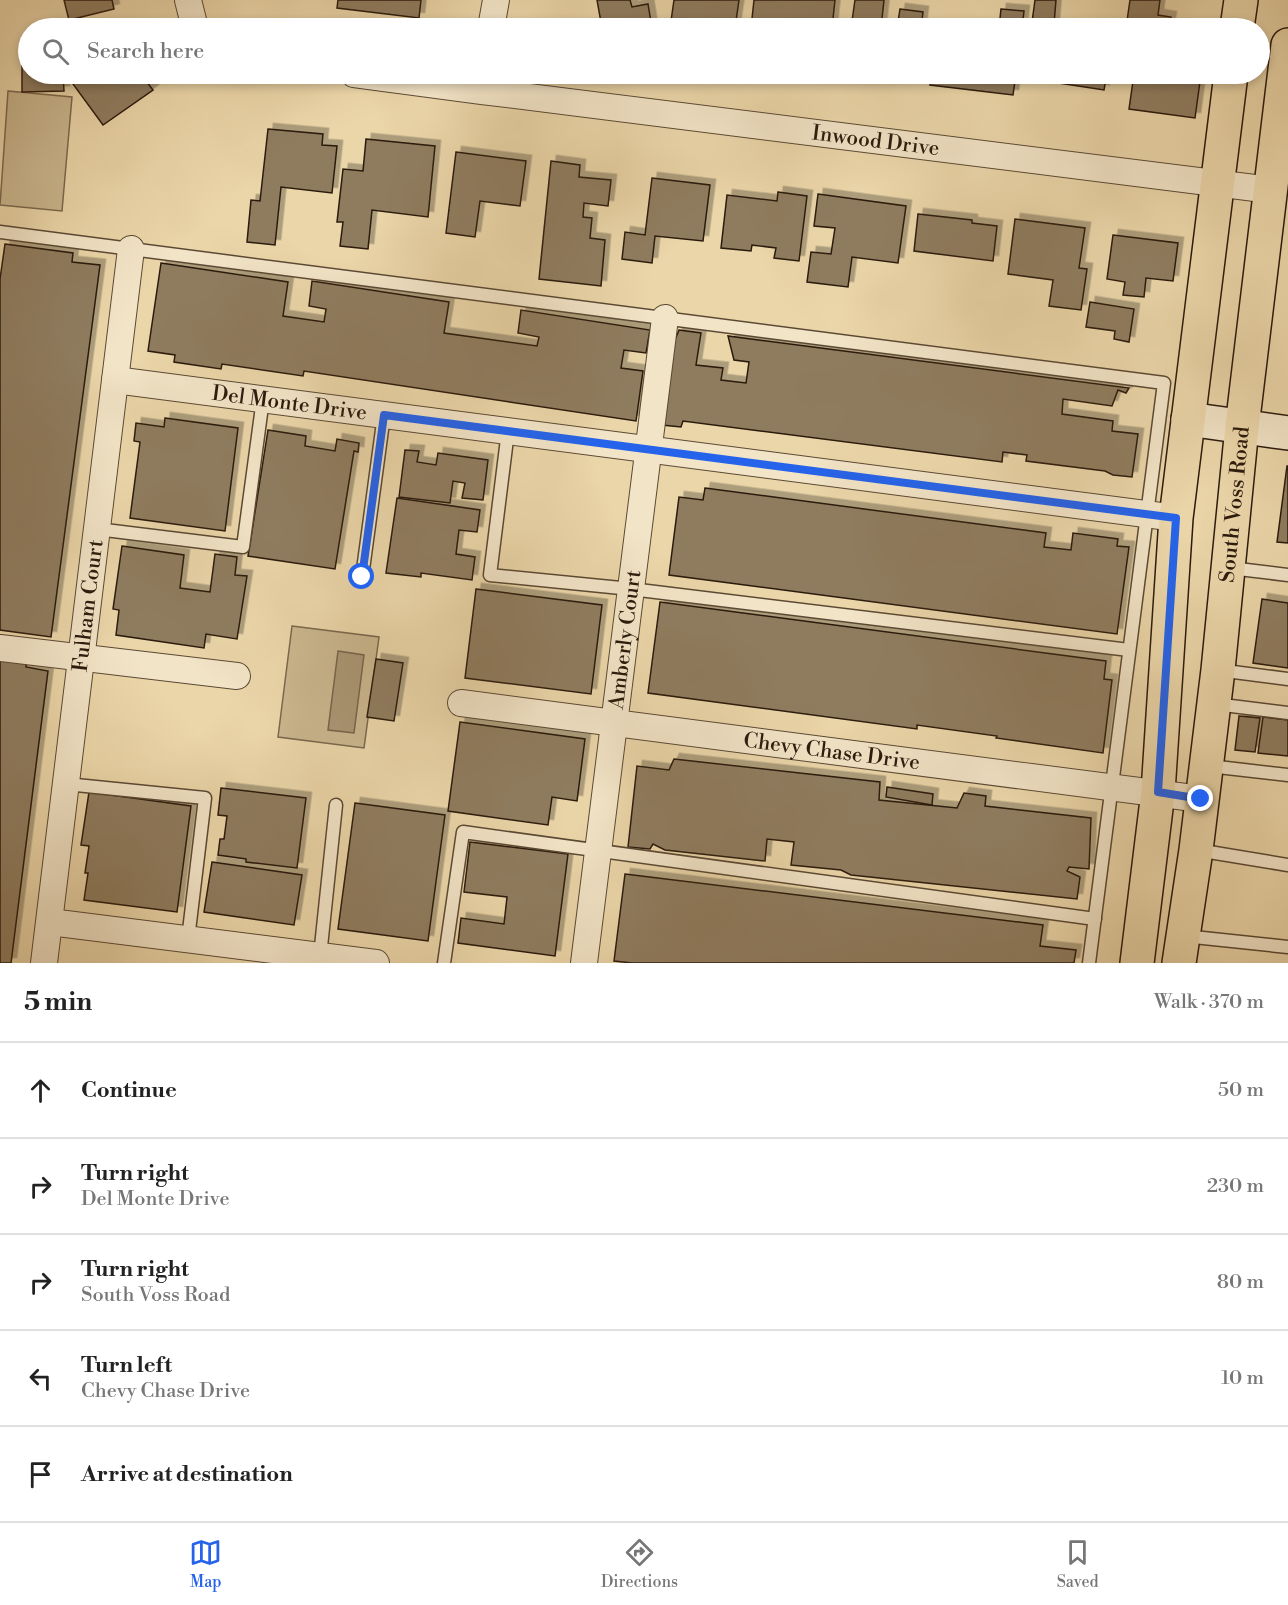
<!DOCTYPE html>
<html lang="en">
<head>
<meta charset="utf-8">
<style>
	:root { --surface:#fff; --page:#f6f6f6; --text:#222; --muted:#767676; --line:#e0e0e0; --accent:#2563eb }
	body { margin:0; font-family:"Libre Bodoni",serif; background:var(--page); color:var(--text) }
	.stop { position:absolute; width:18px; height:18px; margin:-14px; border:4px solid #2563eb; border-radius:50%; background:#fff }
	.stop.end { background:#2563eb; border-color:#fff; box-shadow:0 2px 6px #0008 }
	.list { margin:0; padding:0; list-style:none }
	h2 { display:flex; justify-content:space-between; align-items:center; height:78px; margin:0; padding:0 24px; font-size:26px }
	h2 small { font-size:20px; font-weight:400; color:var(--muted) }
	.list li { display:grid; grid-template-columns:39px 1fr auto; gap:18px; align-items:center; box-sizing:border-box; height:96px; padding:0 24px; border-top:2px solid var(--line) }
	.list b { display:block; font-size:22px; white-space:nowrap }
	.list p { margin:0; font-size:20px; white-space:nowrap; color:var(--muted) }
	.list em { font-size:20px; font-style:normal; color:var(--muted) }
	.icon { flex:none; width:33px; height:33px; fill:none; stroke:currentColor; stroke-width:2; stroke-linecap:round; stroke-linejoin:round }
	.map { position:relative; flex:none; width:1288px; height:963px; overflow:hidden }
	.search { position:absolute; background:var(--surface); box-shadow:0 3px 9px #0003; left:18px; right:18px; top:18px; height:66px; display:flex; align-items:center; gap:15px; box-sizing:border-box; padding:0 21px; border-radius:33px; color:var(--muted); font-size:22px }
	.sheet { height:558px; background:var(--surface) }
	nav { display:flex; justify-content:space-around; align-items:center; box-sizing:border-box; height:84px; border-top:2px solid var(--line); background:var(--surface); font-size:16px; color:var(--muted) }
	nav a { display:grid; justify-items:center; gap:3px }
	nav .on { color:var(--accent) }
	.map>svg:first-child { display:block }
	.green { fill:#cab68e; stroke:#7a684e; stroke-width:1.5 }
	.water { fill:#aa9674; stroke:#77644b; stroke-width:1.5 }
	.building { fill:#8f7c5e; stroke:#2b1a0d; stroke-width:1.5; filter:url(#shadow) }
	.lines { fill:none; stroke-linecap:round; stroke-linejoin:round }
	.lane-casing { stroke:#5b4934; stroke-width:15 }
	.street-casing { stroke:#5b4934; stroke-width:28 }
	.secondary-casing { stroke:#2b1a0d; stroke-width:36 }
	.primary-casing { stroke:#2b1a0d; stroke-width:36 }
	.lane { stroke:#f2e4c7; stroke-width:12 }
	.street { stroke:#f2e4c7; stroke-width:26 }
	.secondary { stroke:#f2e4c7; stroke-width:33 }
	.primary { stroke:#ebd6a9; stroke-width:33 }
	.route { stroke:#2563eb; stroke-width:8 }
	.labels { text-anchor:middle; stroke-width:5; stroke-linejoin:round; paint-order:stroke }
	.street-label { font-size:21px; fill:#2b1a0d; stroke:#f2e4c7 }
</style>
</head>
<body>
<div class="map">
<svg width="1288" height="963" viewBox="0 0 1288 963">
	<defs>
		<filter id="shadow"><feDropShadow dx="5.5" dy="-5.5" stdDeviation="0" flood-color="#0004"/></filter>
	</defs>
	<rect width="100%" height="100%" fill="#ebd6a9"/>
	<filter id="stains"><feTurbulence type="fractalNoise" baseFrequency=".00333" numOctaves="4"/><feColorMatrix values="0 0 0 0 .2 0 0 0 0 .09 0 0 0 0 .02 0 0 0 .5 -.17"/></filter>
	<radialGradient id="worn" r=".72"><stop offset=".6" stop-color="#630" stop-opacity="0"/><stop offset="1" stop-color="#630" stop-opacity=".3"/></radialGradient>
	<g class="green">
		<path d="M8,91L72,97L62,211L0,205Z"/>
		<path d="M292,626L379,637L364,748L278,737Z"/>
	</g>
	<path class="water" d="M338,651L364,655L354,733L328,730Z"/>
	<g class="building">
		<path d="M64,0H112L114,9L69,20Z"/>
		<path d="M338,0H421L419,18L337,8Z"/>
		<path d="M597,0H630L632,7L648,4L652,28H602Z"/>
		<path d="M674,0H739L735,28H670Z"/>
		<path d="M754,0H835L832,28H751Z"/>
		<path d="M855,0H884L881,28H851Z"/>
		<path d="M1035,0H1056L1054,24L1032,22Z"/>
		<path d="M1130,0H1160L1158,15L1171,17L1169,28H1126Z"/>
		<path d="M900,9L923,12L921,28H897Z"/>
		<path d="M1001,9L1024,11L1022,28H999Z"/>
		<path d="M22,64H28V74H63L64,91L22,92Z"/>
		<path d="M87,74H141L153,90L103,125L73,84Z"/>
		<path d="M873,74H915L914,79Z"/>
		<path d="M931,74H1016L1013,95L930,85Z"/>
		<path d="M1047,74H1107L1104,90L1046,81Z"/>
		<path d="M1134,74H1201L1195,118L1129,109Z"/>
		<path d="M268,129L323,134L322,145L337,146L332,193L281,187L275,245L247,242L251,200L260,201Z"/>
		<path d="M366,139L435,146L428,217L372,210L368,249L340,246L343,222H337L343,169L363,171Z"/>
		<path d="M456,152L526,161L520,206L480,201L475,237L446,233Z"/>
		<path d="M551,161L580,165L579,177L611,180L608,206L584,203L583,217L592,218L590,238L605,240L601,286L539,279Z"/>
		<path d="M652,178L710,185L703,241L655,236L652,263L622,259L625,232L645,235Z"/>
		<path d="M778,192L807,196L799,261L774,258L776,248L752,245L751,251L721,248L727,195L777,201Z"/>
		<path d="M818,194L906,206L898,263L852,257L848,287L807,282L811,252L831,254L835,228L814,226Z"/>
		<path d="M918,214L972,220V223L997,226L993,261L914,251Z"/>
		<path d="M1015,219L1085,228L1079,268L1087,269L1081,310L1049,306L1053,280L1008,274Z"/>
		<path d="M1113,235L1178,243L1173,281L1146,278L1144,297L1123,295L1125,282L1107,279Z"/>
		<path d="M5,244L73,253L72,262L100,265L51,637L0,630V279Z"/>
		<path d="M161,263L288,282L283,316L324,322L326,309L309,306L312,281L449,302L444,333L537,346L539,337L518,333L521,310L650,330L646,353L624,350L621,368L643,371L636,421L304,371L303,376L222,364L221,369L174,362L175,355L148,351Z"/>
		<path d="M1090,302L1134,309L1129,342L1114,339L1115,331L1086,327Z"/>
		<path d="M679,330L701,333L696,365L723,368L721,380L746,383L749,362L734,360L728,336L1129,388L1126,393L1118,390L1112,406L1063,399L1062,414L1113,421L1112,431L1138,434L1132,477L1113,475L1105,471L1026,461L1027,455L1003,452L1002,462L683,421L681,427L662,425L672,347Z"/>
		<path d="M165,418L238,428L225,531L130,518L140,442L134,441L136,423L164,427Z"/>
		<path d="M268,430L306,436L305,446L335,451L337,439L359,443L358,452L354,451L335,569L248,556Z"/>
		<path d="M405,450L419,451L417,462L436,465L438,453L488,460L483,500L462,498L465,483L453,481L450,503L399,497Z"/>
		<path d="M1287,466H1288V543L1277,542Z"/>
		<path d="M705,488L1046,533L1044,547L1071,550L1073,533L1118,539L1117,546L1129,547L1117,634L669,575L679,497L703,500Z"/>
		<path d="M397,498L480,510L477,532L459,530L456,554L475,557L472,580L421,573V577L386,573Z"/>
		<path d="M122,546L184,555L180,588L210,592L215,554L237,557L235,575L247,576L237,639L206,634L204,648L116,635L119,610L113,609Z"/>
		<path d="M476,589L602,605L591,694L465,678Z"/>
		<path d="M1262,599L1288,603V668L1253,663Z"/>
		<path d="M660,602L1106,661L1104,679L1112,680L1103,753L996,738L997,736L917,725V729L648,693Z"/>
		<path d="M0,656L27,659L26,667L48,671L11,963H0Z"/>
		<path d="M376,659L403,663L394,721L367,717Z"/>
		<path d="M1239,716L1260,718L1255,752L1235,750Z"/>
		<path d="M1263,717L1288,720V756L1258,753Z"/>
		<path d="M460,722L585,739L577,801L552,797L548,825L448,811Z"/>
		<path d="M674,759L880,782L879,800L957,808L964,793L986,796L985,806L1091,818L1089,869L1069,867L1067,871L1080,877L1077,899L851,875L841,870L791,865L794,842L767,839L765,861L665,850L653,844L650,849L628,847L637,766L669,770Z"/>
		<path d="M887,787L933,794L932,805L886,797Z"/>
		<path d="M221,788L306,798L297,868L246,862V859L218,855L220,839H224L227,816L218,815Z"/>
		<path d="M89,792L191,806L177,912L84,900L88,873H85L89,846L81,845Z"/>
		<path d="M355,803L445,815L428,941L338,929Z"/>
		<path d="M470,842L568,854L555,956L458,943L461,918L504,924L507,897L464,892Z"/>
		<path d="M212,862L302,875L294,925L204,912Z"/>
		<path d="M625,874L1043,925L1040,946L1076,950L1074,963H632L614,961Z"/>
	</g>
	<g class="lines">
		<defs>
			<g id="lane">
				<path d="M0,232L1164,383L1089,963"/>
				<path d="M508,431L490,575L631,589L1129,650"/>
				<path d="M97,529L243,547L263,399"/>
				<path d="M1230,568L1288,575"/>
				<path d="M362,577L384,415"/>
				<path d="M1218,670L1288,679"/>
				<path d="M1215,704L1288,713"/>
				<path d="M1209,766L1288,775"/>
				<path d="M66,784L205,798L188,939"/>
				<path d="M1197,850L1288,865"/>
				<path d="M1184,936L1288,947"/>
				<path d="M320,956L336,805"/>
				<path d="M444,963L463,832L1095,919"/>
			</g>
			<g id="street">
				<path d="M188,0L195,28"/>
				<path d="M491,28L496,0"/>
				<path id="s1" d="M354,74L482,91L1271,190"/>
				<path id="s2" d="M115,380L1176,518"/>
				<path d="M0,648L237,676"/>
				<path id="s3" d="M461,703L1201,799"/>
				<path d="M50,922L376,963"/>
				<path id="s4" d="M44,963L131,249"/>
				<path id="s5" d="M584,963L665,318"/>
			</g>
			<path id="secondary" d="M1188,419L1288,433"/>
			<g id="primary">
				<path d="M1237,28L1241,0"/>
				<path d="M1137,963L1158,792L1176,518L1231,74"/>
				<path id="s6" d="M1179,963L1196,850L1218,670L1242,427L1288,45"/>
			</g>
		</defs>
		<use href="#lane" class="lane-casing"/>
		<use href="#street" class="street-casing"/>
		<use href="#secondary" class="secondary-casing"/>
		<use href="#primary" class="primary-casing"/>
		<use href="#lane" class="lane"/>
		<use href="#street" class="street"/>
		<use href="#secondary" class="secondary"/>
		<use href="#primary" class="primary"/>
	</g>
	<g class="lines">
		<path class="route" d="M362,577L384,415L1176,518L1158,792L1201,799"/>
	</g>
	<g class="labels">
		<g class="street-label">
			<text dy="7" stroke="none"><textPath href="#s1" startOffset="526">Inwood Drive</textPath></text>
			<text dy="7" stroke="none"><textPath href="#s2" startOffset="176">Del Monte Drive</textPath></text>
			<text dy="7" stroke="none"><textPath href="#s6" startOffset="462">South Voss Road</textPath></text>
			<text dy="7" stroke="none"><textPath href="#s4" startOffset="360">Fulham Court</textPath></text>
			<text dy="7" stroke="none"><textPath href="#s5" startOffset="326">Amberly Court</textPath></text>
			<text dy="7" stroke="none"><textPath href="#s3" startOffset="374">Chevy Chase Drive</textPath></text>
		</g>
	</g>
	<rect width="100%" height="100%" filter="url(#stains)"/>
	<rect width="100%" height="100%" fill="url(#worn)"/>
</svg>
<div class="stop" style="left:362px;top:577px"></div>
<div class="stop end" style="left:1201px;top:799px"></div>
<div class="search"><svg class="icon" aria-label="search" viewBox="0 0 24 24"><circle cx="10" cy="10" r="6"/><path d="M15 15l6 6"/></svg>Search here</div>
</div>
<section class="sheet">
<h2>5 min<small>Walk · 370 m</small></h2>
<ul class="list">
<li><svg class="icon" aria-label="ahead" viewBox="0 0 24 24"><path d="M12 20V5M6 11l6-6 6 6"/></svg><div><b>Continue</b></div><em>50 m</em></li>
<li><svg class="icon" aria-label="right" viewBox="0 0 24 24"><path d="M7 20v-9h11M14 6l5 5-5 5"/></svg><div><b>Turn right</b><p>Del Monte Drive</p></div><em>230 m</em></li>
<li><svg class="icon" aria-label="right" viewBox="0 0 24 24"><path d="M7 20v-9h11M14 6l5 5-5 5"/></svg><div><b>Turn right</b><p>South Voss Road</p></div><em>80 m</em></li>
<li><svg class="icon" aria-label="left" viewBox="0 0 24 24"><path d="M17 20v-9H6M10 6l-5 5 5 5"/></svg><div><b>Turn left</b><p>Chevy Chase Drive</p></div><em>10 m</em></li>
<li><svg class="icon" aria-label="arrive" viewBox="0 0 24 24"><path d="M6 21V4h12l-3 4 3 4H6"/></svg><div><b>Arrive at destination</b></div></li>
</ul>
</section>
<nav>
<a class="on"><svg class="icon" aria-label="map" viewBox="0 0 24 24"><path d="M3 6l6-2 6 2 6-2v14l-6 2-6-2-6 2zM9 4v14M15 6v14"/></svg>Map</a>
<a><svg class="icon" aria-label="directions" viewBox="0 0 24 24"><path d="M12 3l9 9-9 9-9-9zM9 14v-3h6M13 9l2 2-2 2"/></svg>Directions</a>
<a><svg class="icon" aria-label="saved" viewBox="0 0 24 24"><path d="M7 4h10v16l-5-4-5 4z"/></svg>Saved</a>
</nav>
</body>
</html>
